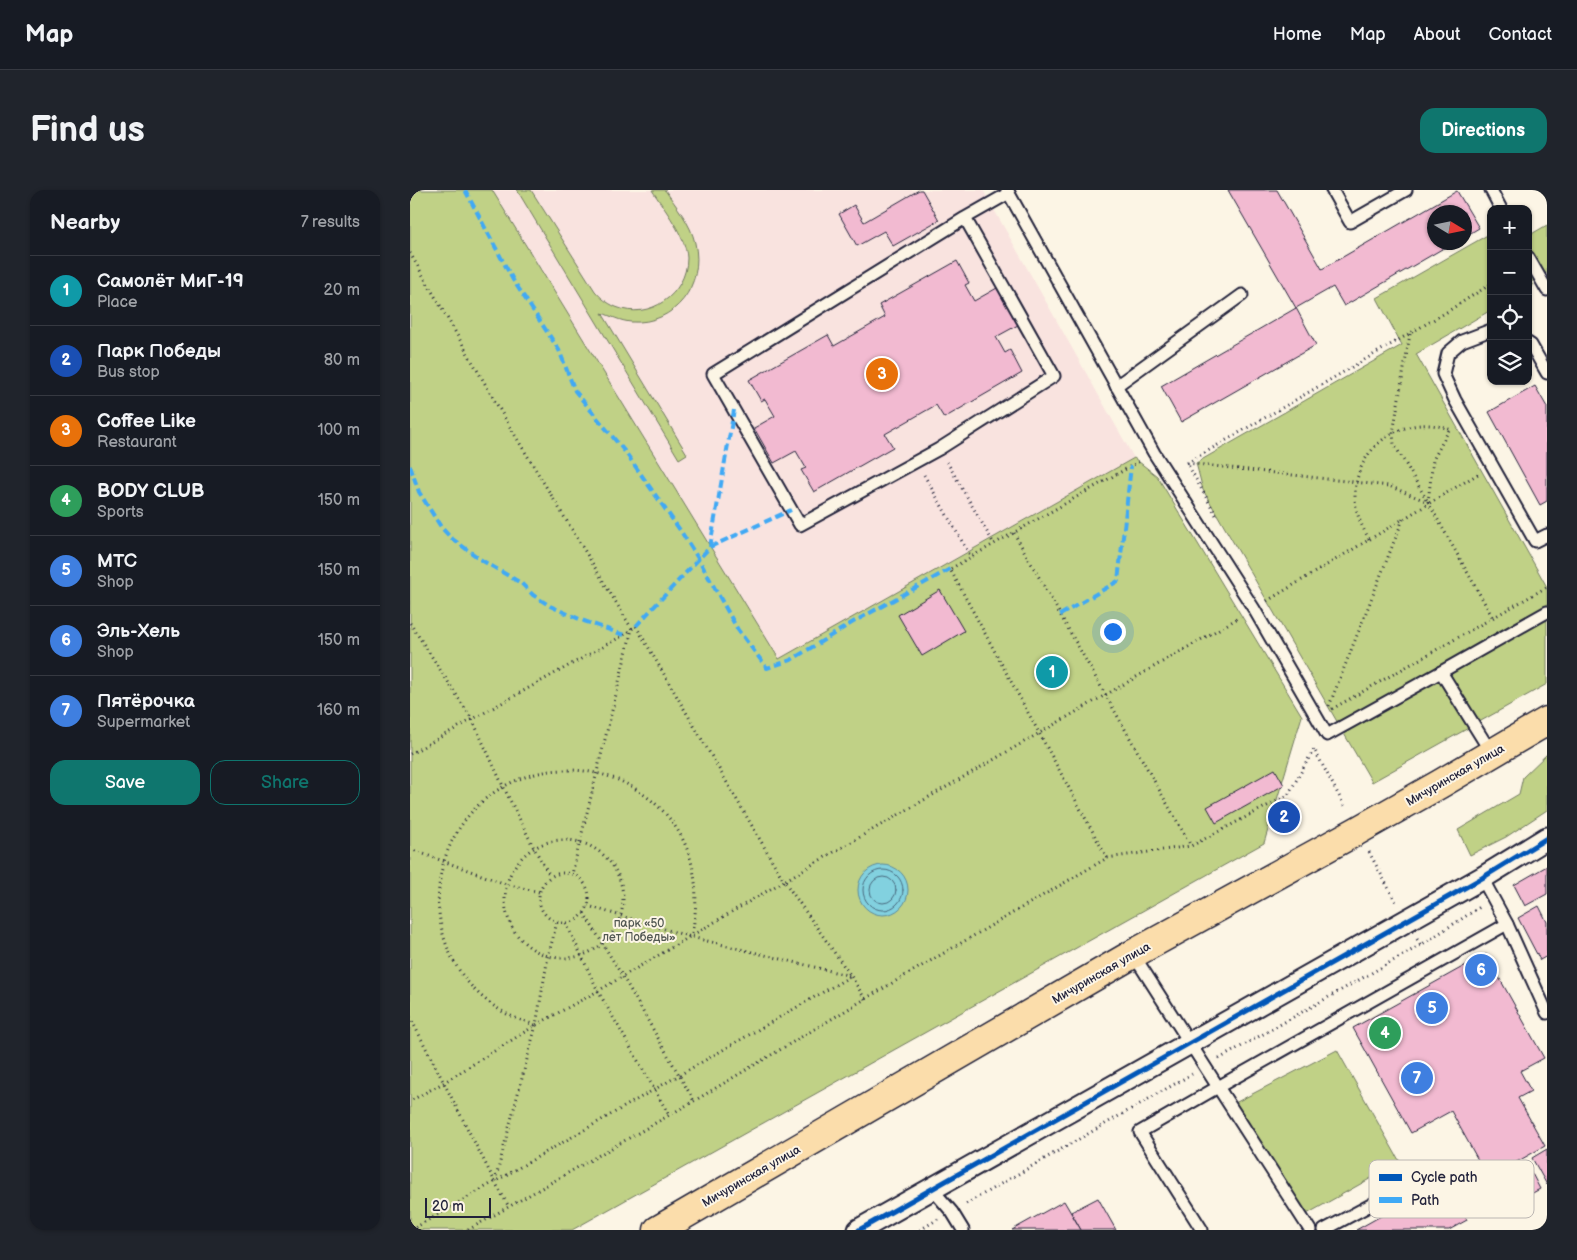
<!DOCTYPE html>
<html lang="en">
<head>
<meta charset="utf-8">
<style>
	:root { --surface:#171b24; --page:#20242c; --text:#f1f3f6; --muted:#9ea1a6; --line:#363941; --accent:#0f766e }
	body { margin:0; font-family:"Balsamiq Sans",sans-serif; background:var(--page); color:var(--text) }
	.controls { position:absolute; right:15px; top:15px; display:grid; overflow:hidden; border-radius:10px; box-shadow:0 1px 4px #0004 }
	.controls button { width:45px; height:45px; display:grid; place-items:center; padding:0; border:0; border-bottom:1px solid var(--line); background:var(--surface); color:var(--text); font:25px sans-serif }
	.compass { position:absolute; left:1017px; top:15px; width:45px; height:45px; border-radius:50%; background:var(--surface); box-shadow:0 1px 4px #0004; rotate:100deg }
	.scale { position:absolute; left:15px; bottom:12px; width:66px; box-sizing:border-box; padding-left:5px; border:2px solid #22223b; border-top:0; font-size:14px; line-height:18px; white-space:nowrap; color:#22223b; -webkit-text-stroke:4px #fcf5e5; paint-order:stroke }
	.you { position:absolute; left:702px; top:441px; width:18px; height:18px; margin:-12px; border:4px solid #fff; border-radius:50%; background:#1a73e8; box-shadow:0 0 0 8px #1a73e833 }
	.badge { display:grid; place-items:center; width:32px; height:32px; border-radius:50%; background:var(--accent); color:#fff; font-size:16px; font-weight:700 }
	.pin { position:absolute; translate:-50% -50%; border:2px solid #fff; box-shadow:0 1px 5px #0006 }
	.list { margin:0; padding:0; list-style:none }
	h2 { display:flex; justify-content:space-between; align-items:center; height:65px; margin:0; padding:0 20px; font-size:21px }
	h2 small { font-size:16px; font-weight:400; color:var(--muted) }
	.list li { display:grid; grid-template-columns:32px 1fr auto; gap:15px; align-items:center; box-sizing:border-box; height:70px; padding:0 20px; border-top:1px solid var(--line) }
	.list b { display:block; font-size:19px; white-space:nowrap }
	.list p { margin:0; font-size:16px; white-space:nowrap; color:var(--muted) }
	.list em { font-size:16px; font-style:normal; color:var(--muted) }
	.actions { display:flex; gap:10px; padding:15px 20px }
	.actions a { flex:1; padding:11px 0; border:1px solid var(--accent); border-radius:15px; text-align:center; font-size:18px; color:var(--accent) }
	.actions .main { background:var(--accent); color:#fff }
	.icon { flex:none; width:28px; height:28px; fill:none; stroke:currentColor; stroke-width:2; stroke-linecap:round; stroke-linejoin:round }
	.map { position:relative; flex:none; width:1137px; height:1040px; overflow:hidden; border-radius:15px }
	header { display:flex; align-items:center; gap:30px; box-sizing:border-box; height:70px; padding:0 25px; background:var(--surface); border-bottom:1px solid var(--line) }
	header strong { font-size:24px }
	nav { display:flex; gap:28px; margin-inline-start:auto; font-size:18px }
	.intro { display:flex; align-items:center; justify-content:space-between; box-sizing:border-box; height:120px; padding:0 30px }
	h1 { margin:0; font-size:35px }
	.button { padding:12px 22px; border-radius:15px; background:var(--accent); color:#fff; font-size:18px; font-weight:700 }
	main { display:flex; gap:30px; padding:0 30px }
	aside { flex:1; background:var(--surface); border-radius:15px; box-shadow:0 1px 4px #0004 }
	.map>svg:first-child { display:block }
	.built { fill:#f9e3df }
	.green { fill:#c0d186; stroke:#717a60 }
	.water { fill:#82d1df; stroke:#5c8b9d }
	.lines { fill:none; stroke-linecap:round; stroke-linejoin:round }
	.shore { stroke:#48687d; stroke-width:1 }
	.building { fill:#f2bad1; stroke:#22223b }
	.service-casing { stroke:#22223b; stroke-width:15 }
	.minor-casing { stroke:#22223b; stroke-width:25 }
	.primary-casing { stroke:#22223b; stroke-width:31 }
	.path { stroke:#22223b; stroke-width:3; stroke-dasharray:1 4; stroke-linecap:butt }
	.service { stroke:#fcf5e5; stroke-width:11 }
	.minor { stroke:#fcf5e5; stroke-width:21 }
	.primary { stroke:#fbddab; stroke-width:28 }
	.quiet { stroke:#3fa9f5; stroke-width:4; stroke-dasharray:8 4; stroke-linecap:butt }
	.cycleway-casing { stroke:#fcf5e5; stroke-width:8 }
	.cycleway { stroke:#0057b8; stroke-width:5 }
	.labels { text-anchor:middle; stroke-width:4; stroke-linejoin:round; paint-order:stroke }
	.street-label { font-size:12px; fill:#22223b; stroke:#fcf5e5 }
	.park-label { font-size:12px; fill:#515752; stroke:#fcf5e5 }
	.key { fill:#fcf5e5; stroke:#bbb6b2; stroke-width:1 }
	.key-label { font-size:14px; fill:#22223b }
</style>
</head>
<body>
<header>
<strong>Map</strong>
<nav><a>Home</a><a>Map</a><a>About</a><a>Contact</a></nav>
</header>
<div class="intro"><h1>Find us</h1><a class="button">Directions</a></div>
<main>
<aside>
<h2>Nearby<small>7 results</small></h2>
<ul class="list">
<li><span class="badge" style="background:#0f9aa8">1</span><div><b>Самолёт МиГ-19</b><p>Place</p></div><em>20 m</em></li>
<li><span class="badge" style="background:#1a4fb4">2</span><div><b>Парк Победы</b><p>Bus stop</p></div><em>80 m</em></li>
<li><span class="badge" style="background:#e8710a">3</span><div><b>Coffee Like</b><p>Restaurant</p></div><em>100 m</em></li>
<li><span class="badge" style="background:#2e9e5b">4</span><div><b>BODY CLUB</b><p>Sports</p></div><em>150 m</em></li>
<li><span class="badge" style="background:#3f7fe0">5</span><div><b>МТС</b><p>Shop</p></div><em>150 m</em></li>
<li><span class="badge" style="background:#3f7fe0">6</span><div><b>Эль-Хель</b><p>Shop</p></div><em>150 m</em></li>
<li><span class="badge" style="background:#3f7fe0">7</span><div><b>Пятёрочка</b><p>Supermarket</p></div><em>160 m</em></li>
</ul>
<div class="actions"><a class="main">Save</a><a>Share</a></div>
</aside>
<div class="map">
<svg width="1137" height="1040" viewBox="0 0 1137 1040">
	<rect width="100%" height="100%" fill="#fcf5e5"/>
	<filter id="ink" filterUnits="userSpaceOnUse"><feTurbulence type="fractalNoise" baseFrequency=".02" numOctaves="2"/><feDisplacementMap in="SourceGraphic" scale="10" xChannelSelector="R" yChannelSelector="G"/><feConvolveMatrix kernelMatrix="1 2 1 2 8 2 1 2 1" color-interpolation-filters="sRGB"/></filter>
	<g filter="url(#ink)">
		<path class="built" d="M82,0H573L724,268L369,469Z"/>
		<g class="green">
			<path d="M0,0H82L369,469L724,268L747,286L892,526L854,653L162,1040H0Z"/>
			<path d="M107,0H121L185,101C191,108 197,113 206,117C239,131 277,104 277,68C276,46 254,19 242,0H255C266,16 281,34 285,53C295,95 265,135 221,132C210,131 201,126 192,123L277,264L269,269Z"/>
			<path d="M1137,35V83L1121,92L1123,96L1118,98V46Z"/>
			<path d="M1081,43V120L1006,164L1137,397V494L962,592L793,300L786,273L992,155L967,108Z"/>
			<path d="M1137,564V620L1096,647L1060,665L1048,640L1109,604L1113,587Z"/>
			<path d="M927,860L990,972L895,1025L823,914Z"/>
		</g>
		<circle class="water" cx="473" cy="700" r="25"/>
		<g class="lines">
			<g class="shore">
				<circle cx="473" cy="700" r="20"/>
				<circle cx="473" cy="700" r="13"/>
			</g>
		</g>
		<g class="building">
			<path d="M509,0H512L529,30L483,56L474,41L447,56L429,24L444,15L454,32Z"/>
			<path d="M818,0H867L912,79L1047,1L1069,38L1054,47V22H1024V52H1044L934,116L923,97L886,118Z"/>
			<path d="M547,71L559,93L555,95L564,111L587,98L608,135L586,147L595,163L600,160L612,183L534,228L526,215L475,244L483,257L404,302L391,280L396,278L386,261L364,273L344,238L365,226L355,209L351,211L339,190L418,145L424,156L475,127L469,115Z"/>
			<path d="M886,118L906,155L771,232L751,196Z"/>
			<path d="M1125,196L1137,217V311L1130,315L1079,222Z"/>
			<path d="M530,400L554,441L512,466L488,425Z"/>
			<path d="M865,579L874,595L806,633L797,617Z"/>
			<path d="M1137,676V704L1115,716L1104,695Z"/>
			<path d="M1129,716L1137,732V766L1130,770L1108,728Z"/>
			<path d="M1076,764L1134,868L1110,881L1121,901L1108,908L1135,956L1078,988L1041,921L1001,943L943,838Z"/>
			<path d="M1137,959V995L1122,968Z"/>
			<path d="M1116,972L1130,999L1091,1020L1076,993Z"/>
			<path d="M1035,990L1057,1030L1039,1040H946Z"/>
			<path d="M688,1008L706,1040H671L661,1022Z"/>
			<path d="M654,1011L671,1040H602Z"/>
		</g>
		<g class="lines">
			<defs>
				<g id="service">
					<path d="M597,0L744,263L844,419L917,545L1031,482L1082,564"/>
					<path d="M922,0L940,32L996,0"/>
					<path d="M1081,0L1091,19"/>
					<path d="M555,28L644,186L529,259L390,335L303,184L555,28L599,3"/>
					<path d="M1118,67L1137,100"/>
					<path d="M1081,140L1052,151L1038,163L1033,184L1045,210L1125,351L1137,345"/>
					<path d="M1118,153L1121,155L1137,183"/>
					<path d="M706,196L832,105"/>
					<path d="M1031,482L1137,422"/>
					<path d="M1097,734L1137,823"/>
					<path d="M723,764L808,897L1097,734L1072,688"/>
					<path d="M522,999L542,1022L553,1040"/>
					<path d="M792,1040L730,942L808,897L900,1040"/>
					<path d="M914,1040L1033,976"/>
				</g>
				<path id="minor" d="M449,1040L1072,688L1137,648"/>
				<path id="primary" d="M248,1040L723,764L947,641L1030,594L1137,531"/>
			</defs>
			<use href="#service" class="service-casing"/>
			<use href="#minor" class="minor-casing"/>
			<use href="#primary" class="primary-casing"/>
			<g class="path">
				<path d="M0,63L97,232L222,439L162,684"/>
				<path d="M1000,144L983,243L984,254L1018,312"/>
				<path d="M537,272L584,354"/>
				<path d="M777,273L1035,123L1081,94"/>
				<path d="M514,285L561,367"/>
				<path d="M1018,312L1023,270L1040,238"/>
				<path d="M806,325L777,273L979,296L1018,312L1083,428"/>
				<path d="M604,343L781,656"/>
				<path d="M959,349C951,335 945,322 945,306C945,257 995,221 1041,240"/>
				<path d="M857,411L1068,284"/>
				<path d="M0,433L62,529L93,596L124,658L140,686"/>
				<path d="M919,516L993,329"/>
				<path d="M922,519L1137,397"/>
				<path d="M0,564L214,445L226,436L374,691L188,801L126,835L33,893L0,911"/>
				<circle cx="154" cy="709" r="59"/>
				<path d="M0,659L96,694L129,702"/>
				<path d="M959,662L987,714"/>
				<path d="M697,668L540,379L730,271"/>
				<circle cx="154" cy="708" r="25"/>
				<path d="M174,723L213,787L284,911"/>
				<path d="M156,733L188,801L259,925"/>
				<path d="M1007,749L1011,755"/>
				<path d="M455,809L441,786L374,691L830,427"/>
				<path d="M0,827L85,992L99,1017"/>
				<path d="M125,835C113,831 101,827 90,820C15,774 7,668 74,610C98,590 129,579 161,580C196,581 227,595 252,620C285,654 292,702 281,747"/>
				<path d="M809,869L1011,755L1070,717"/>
				<path d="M85,991L126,835L138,767L147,732"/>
				<path d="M556,1014L782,884"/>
				<path d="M1,1040L441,786L281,747L178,716"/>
				<path d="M58,1040L284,911L455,809L697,668L781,656L878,605L904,559L936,619"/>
				<path d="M510,1040L528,1029"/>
			</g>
			<use href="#service" class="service"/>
			<use href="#minor" class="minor"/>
			<use href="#primary" class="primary"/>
			<g class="quiet">
				<path d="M55,0L103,90L149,160L165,201L216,263L272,343L289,370L328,440L357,478L381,470L445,431L540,379"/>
				<path d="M0,276L9,302L31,337L41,348L73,371L111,393L123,405L140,416L174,431L214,445"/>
				<path d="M300,357L324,220"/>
				<path d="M650,425L708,391L721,276"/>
				<path d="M226,436L300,357L381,320"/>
			</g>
			<defs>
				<path id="cycleway" d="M449,1040L1072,688L1137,648"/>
			</defs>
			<use href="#cycleway" class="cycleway-casing"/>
			<use href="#cycleway" class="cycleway"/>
		</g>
	</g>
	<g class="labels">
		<g class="street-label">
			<text transform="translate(1045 585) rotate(-30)" y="4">Мичуринская улица</text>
			<text transform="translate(691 783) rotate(-30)" y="4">Мичуринская улица</text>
			<text transform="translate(341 986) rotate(-30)" y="4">Мичуринская улица</text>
		</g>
		<g class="park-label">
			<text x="229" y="737">парк «50<tspan x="229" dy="14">лет Победы»</tspan></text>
		</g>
	</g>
	<rect x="959" y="970" width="165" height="58" rx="8" class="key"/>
	<rect x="969" y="984" width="23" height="7" fill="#0057b8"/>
	<rect x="969" y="1007" width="23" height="6" fill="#3fa9f5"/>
	<g class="key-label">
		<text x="1001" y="992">Cycle path</text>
		<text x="1001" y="1015">Path</text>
	</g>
</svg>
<div class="controls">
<button>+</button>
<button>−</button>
<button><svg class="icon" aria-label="locate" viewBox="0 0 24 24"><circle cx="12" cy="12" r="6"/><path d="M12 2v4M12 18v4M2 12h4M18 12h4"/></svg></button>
<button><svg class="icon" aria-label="layers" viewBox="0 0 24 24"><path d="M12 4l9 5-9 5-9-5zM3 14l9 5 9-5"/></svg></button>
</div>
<svg class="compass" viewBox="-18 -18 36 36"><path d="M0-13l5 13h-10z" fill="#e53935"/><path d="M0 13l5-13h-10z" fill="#9ea1a6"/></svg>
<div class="scale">20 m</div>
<div class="you"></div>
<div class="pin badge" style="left:642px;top:482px;background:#0f9aa8">1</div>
<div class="pin badge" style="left:874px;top:627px;background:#1a4fb4">2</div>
<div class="pin badge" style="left:472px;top:184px;background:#e8710a">3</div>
<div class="pin badge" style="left:975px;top:843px;background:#2e9e5b">4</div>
<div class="pin badge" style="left:1022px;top:818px;background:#3f7fe0">5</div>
<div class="pin badge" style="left:1071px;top:780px;background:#3f7fe0">6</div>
<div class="pin badge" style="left:1007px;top:888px;background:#3f7fe0">7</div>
</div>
</main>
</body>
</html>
